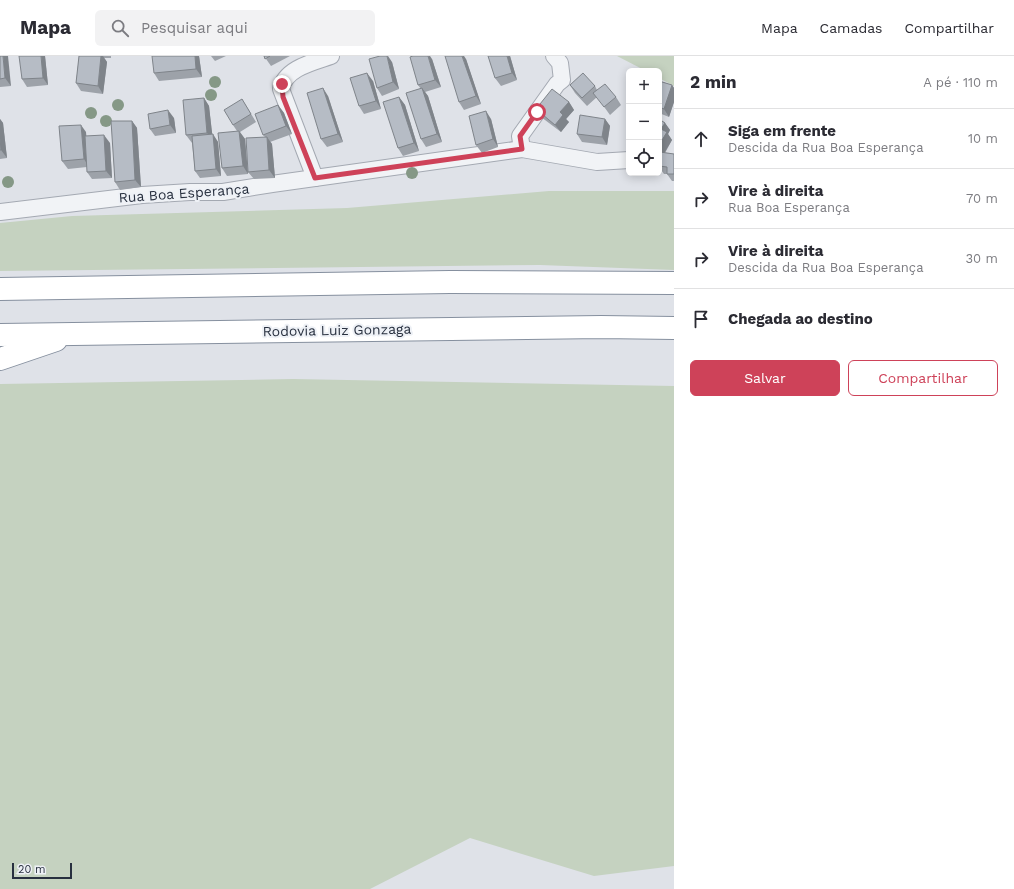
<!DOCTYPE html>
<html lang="pt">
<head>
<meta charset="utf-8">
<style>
	:root { --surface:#fff; --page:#f2f2f3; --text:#2b2b33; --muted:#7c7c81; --line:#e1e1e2; --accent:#ce4259 }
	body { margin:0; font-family:"Work Sans",sans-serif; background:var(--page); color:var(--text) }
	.controls { position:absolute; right:12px; top:12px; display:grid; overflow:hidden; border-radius:6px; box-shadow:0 2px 10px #0003 }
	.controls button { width:36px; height:36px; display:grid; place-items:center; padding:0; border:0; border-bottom:1px solid var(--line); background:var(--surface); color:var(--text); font:20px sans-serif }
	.scale { position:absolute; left:12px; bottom:10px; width:60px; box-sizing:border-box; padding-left:4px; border:2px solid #28303f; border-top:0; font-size:11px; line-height:14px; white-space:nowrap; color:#28303f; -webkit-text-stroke:3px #eef1f6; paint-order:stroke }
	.stop { position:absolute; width:12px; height:12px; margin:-9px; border:3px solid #ce4259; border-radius:50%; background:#fff }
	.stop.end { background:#ce4259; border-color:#fff; box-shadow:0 1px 4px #0008 }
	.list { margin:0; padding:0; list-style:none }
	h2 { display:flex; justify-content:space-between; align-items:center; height:52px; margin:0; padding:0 16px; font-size:17px }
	h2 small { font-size:13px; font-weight:400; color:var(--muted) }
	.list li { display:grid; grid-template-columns:26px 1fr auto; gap:12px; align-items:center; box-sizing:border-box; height:60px; padding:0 16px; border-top:1px solid var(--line) }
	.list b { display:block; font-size:15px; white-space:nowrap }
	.list p { margin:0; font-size:13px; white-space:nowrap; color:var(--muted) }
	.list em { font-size:13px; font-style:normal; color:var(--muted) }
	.actions { display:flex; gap:8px; padding:12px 16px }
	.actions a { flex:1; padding:9px 0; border:1px solid var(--accent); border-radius:6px; text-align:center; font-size:14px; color:var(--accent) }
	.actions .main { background:var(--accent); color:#fff }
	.icon { flex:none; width:22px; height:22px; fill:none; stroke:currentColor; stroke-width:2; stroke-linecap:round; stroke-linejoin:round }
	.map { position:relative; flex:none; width:674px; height:833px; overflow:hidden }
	header { display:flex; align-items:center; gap:24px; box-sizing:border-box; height:56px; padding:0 20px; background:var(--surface); border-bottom:1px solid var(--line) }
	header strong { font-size:19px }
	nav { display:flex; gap:22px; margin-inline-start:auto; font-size:14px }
	.search { width:280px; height:36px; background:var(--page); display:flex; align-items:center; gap:10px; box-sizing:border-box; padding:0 14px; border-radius:6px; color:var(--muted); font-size:15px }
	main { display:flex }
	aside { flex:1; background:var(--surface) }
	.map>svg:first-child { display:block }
	.green { fill:#c5d2c0 }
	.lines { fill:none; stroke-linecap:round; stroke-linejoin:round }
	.street-casing { stroke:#a4a9b2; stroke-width:18 }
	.highway-casing { stroke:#86909f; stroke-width:24 }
	.street { stroke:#f1f3f6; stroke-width:16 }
	.highway { stroke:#fff; stroke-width:22 }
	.tree { fill:#859886 }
	.wall { fill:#9da2a9 }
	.shaded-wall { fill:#7f848a }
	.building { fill:#b6bcc5; stroke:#7f848a }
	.route { stroke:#ce4259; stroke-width:5 }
	.labels { text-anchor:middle; stroke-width:4; stroke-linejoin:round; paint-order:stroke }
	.street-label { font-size:14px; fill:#28303f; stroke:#eef1f6 }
</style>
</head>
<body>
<header>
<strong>Mapa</strong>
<div class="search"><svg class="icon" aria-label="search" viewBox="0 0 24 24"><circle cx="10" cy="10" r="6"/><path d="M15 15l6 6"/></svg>Pesquisar aqui</div>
<nav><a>Mapa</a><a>Camadas</a><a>Compartilhar</a></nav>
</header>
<main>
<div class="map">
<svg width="674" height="833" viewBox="0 0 674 833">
	<rect width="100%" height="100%" fill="#dfe2e8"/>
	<g class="green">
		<path d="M617,0H674V30L659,22V15H646Z"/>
		<path d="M549,135H674V214L540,209L0,215V167L72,160L347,152Z"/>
		<path d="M293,323L674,330V810L594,820L470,782L370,833H0V328Z"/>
	</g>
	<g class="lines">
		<defs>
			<g id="street">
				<path d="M522,93L520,80L557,28L562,24L560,7L554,0"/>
				<path d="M315,122L281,33C285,12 314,6 331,0"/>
				<path d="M0,156L142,139L190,136H223L272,128L522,93L597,106L629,104"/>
			</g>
			<g id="highway">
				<path d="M0,233L450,226L674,227"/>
				<path d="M0,279L601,271L674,272"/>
				<path d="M0,303L56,284"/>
			</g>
		</defs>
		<use href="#street" class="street-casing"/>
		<use href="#highway" class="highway-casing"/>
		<use href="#street" class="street"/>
		<use href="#highway" class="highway"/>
	</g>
	<g class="tree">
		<circle cx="215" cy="26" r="6"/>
		<circle cx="211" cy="39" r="6"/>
		<circle cx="118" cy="49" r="6"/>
		<circle cx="91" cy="57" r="6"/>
		<circle cx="106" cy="65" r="6"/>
		<circle cx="412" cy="117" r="6"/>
		<circle cx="8" cy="126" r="6"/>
	</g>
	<g class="wall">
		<path d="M0,0L11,30L0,31Z"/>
		<path d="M45,0L48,29L27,31L22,23Z"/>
		<path d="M79,0H111V2H104L107,6L103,38L81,35L76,27Z"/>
		<path d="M199,0L202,21L159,25L154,17Z"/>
		<path d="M211,0H226L215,5Z"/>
		<path d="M264,0H290L271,10Z"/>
		<path d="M510,0L517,24L501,30L495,22Z"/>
		<path d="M432,3L441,31L425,36L428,40L442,86L426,91L421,83V33L418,29Z"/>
		<path d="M466,3L481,48L464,54L459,46Z"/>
		<path d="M392,6L399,33L382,40L377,32Z"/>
		<path d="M373,25L381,53L364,58L359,50Z"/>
		<path d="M659,25L672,29L674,32V46L669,61L659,57Z"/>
		<path d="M570,29L595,30L597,34L616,41L621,49L610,59L597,41L587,50L575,37Z"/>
		<path d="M328,40L343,86L327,91L321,83Z"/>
		<path d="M399,41L405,49L419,95L403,100L398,92Z"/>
		<path d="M204,42L209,50L212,78L218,86L221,120L200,122L195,115L192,87L186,79Z"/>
		<path d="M242,43L256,66L240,76L245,83L248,118L227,120L222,112L237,75L233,69Z"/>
		<path d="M569,46L574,54L566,63L569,66L561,76L541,61L536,53Z"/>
		<path d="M278,49L284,57L292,78L270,86L272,88L275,122L254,123L248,116L265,81L263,79Z"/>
		<path d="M174,62L176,77L155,80L150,73Z"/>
		<path d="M0,63L3,67L7,102L0,103Z"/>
		<path d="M491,63L498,91L482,97L476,89Z"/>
		<path d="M605,63L610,70L607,89L582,86L577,78Z"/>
		<path d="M659,63L665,67L670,74L668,78L672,84L665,97L674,98V125H672L667,118H664L659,111L660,99H659Z"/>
		<path d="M132,65L137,72L141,131L120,134L115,126Z"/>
		<path d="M86,76V80L110,87L112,122L92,123L87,116V111L68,113L62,105Z"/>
	</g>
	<g class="shaded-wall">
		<path d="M3,0H8L11,30L5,22Z"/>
		<path d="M41,0H45L48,29L43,22Z"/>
		<path d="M101,0H103L107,6L103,38L98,30Z"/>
		<path d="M195,0H199L202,21L196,13Z"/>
		<path d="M387,0H388L392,6L399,33L393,26Z"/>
		<path d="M428,0H430L432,3L441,31L435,24Z"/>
		<path d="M462,0H464L466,3L481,48L476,40Z"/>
		<path d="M507,0H510L517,24L512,17Z"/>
		<path d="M367,17L373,25L381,53L376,45Z"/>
		<path d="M672,29L674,32V46L669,61L664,53Z"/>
		<path d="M323,32L328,40L343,86L338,78Z"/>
		<path d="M422,32L428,40L442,86L437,78Z"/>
		<path d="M399,41L405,49L419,95L414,87Z"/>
		<path d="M204,42L209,50L213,85L207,77Z"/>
		<path d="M569,46L574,54L566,63L569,66L561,76L555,69L560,56Z"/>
		<path d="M278,49L284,57L292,78L286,70Z"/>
		<path d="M168,54L174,62L176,77L170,69Z"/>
		<path d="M486,55L491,63L498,91L493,83Z"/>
		<path d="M0,63L3,67L7,102L1,94L0,82Z"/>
		<path d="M605,63L610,70L607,89L602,81Z"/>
		<path d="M132,65L137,72L141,131L135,124Z"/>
		<path d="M665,67L670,74L668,78L672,84L662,101L659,96V89L661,73Z"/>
		<path d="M81,69L86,76L89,111L84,103Z"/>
		<path d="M239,75L245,83L248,118L243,110Z"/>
		<path d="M213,78L218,86L221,120L216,113Z"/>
		<path d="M104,79L110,87L112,122L106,115Z"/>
		<path d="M267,81L272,88L275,122L269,114Z"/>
	</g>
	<g class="building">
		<path d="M0,0H3L5,22L0,23Z"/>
		<path d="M19,0H41L43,22L22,23Z"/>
		<path d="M79,0H101L98,30L76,27Z"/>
		<path d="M152,0H195L196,13L154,17Z"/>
		<path d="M264,0H270L265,3Z"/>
		<path d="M380,0H387L393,26L377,32L369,3Z"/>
		<path d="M413,0H428L435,24L418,29L410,1Z"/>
		<path d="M445,0H462L476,40L459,46Z"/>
		<path d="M488,0H507L512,17L495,22Z"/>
		<path d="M367,17L376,45L359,50L350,22Z"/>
		<path d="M583,17L595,30L582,42L570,29Z"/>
		<path d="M659,25L672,29L664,53L659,51Z"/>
		<path d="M605,28L616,41L604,51L593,37Z"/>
		<path d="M323,32L338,78L321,83L307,37Z"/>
		<path d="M422,32L437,78L421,83L406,37Z"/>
		<path d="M552,33L569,46L560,56L563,59L555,69L536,53Z"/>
		<path d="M399,41L414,87L398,92L383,46Z"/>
		<path d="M204,42L207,77L186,79L183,44Z"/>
		<path d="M242,43L251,58L233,69L224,54Z"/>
		<path d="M278,49L286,70L263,79L255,58Z"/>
		<path d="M168,54L170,69L150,73L148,58Z"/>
		<path d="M486,55L493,83L476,89L469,60Z"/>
		<path d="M580,59L605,63L602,81L577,78Z"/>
		<path d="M659,63L665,67L661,73L667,76L659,89Z"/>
		<path d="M111,65H132L135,124L115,126Z"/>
		<path d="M81,69L84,103L62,105L59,70Z"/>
		<path d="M239,75L243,110L222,112L218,77Z"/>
		<path d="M213,78L216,113L195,115L192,80Z"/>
		<path d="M104,79L106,115L87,116L85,80Z"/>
		<path d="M267,81L269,114L248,116L246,82Z"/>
		<path d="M0,82L1,94H0Z"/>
		<path d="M660,96L674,98V118H667V111L659,110Z"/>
	</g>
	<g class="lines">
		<path class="route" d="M282,28L283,41L315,122L522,93L520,80L537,56"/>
	</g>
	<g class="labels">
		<g class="street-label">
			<text transform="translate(184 137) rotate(-4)" y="5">Rua Boa Esperança</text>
			<text transform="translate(337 274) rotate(-1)" y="5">Rodovia Luiz Gonzaga</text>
		</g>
	</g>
</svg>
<div class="controls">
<button>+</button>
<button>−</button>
<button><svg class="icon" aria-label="locate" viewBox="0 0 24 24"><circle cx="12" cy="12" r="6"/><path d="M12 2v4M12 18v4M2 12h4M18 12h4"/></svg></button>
</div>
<div class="scale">20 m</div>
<div class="stop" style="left:537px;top:56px"></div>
<div class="stop end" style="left:282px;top:28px"></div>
</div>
<aside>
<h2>2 min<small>A pé · 110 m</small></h2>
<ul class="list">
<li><svg class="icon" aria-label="ahead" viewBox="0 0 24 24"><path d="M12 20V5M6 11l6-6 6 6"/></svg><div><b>Siga em frente</b><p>Descida da Rua Boa Esperança</p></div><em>10 m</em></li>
<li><svg class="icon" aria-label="right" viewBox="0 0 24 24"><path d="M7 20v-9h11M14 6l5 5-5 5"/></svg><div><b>Vire à direita</b><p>Rua Boa Esperança</p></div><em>70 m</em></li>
<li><svg class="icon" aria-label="right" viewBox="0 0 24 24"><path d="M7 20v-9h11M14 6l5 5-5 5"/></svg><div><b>Vire à direita</b><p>Descida da Rua Boa Esperança</p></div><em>30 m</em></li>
<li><svg class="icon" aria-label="arrive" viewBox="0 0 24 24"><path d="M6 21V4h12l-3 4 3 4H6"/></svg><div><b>Chegada ao destino</b></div></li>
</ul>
<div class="actions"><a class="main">Salvar</a><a>Compartilhar</a></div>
</aside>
</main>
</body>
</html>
